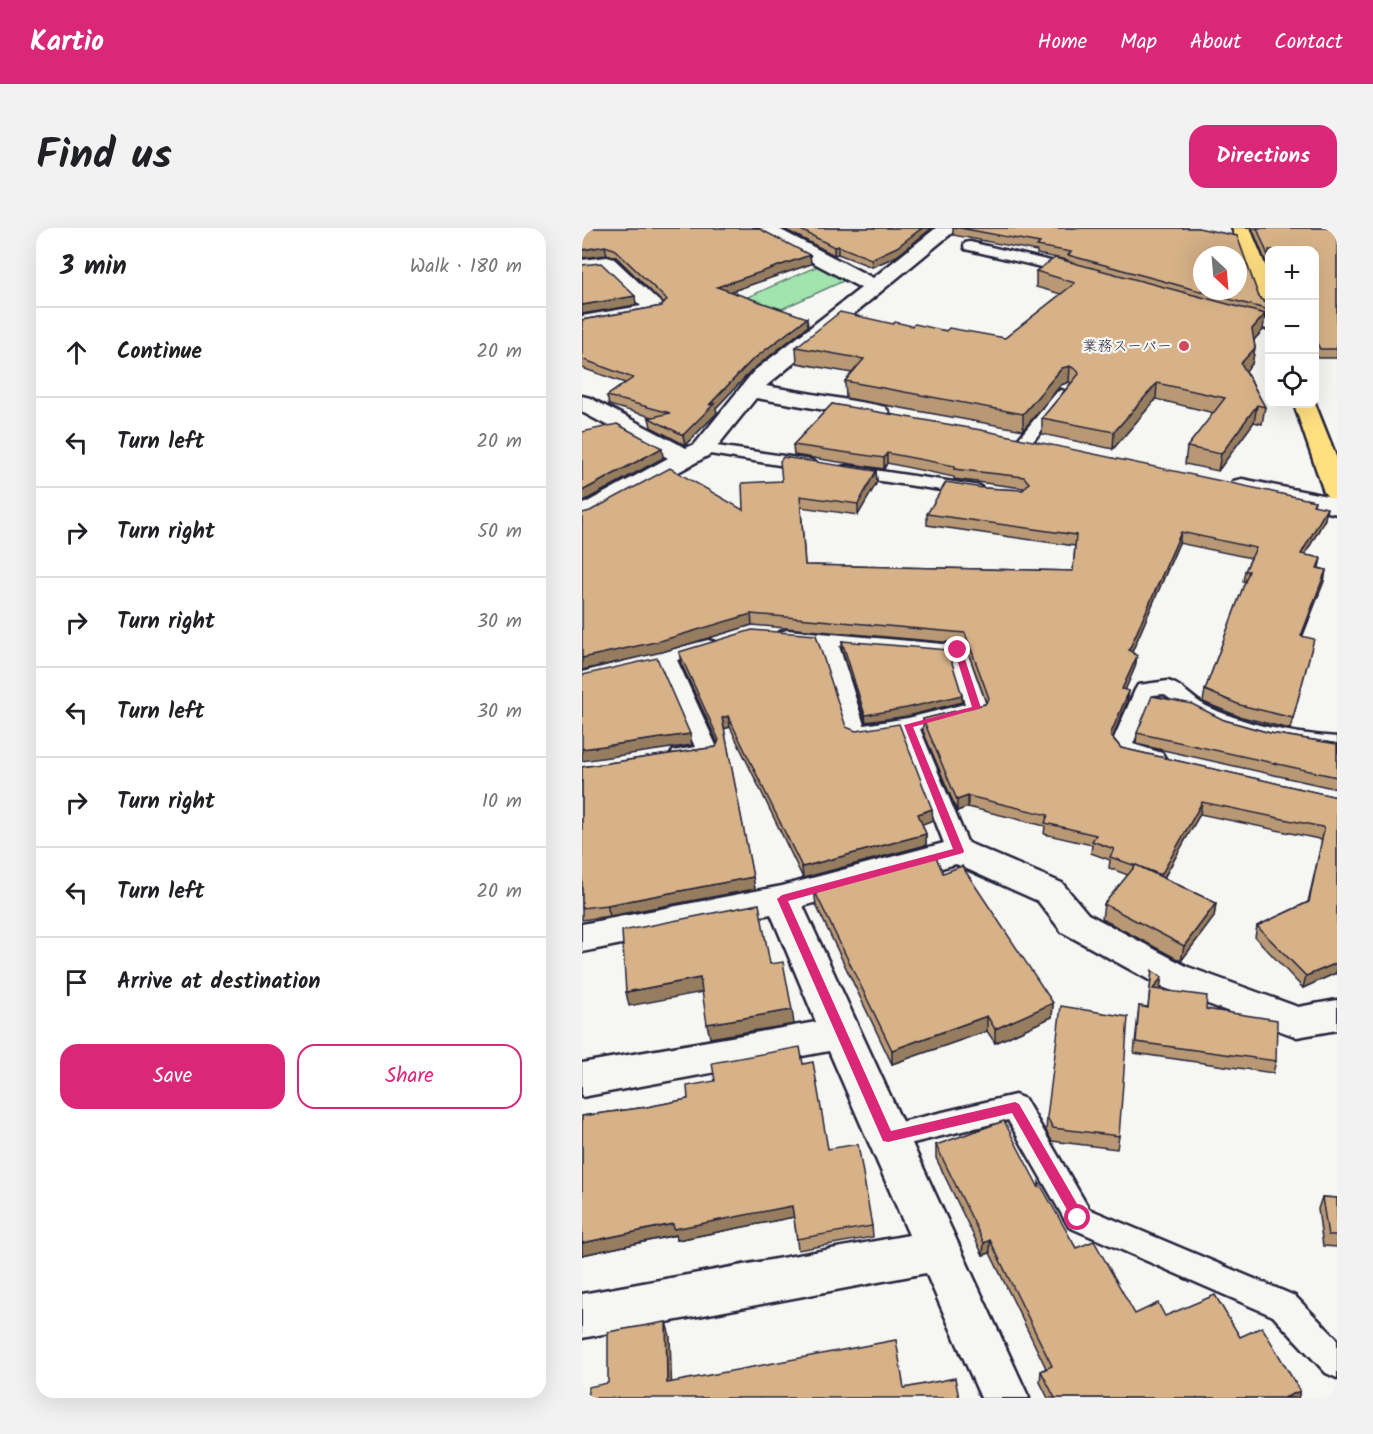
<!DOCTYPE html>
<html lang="en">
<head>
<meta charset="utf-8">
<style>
	:root { --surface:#fff; --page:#f2f2f2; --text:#202124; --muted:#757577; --line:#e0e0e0; --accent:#db2777 }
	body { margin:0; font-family:Kalam,"Klee One",sans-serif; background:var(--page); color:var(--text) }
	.controls { position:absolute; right:18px; top:18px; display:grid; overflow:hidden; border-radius:12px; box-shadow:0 6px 24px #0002 }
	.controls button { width:54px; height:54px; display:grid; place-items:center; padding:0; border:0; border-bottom:2px solid var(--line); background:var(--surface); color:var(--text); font:30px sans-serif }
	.compass { position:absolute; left:611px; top:18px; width:54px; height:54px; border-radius:50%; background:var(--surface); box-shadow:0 6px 24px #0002; rotate:154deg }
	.stop { position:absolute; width:18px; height:18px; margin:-14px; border:4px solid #db2777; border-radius:50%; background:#fff }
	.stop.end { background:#db2777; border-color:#fff; box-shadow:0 2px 6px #0008 }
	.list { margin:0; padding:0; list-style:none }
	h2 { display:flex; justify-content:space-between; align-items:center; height:78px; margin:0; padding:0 24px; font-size:26px }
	h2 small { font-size:20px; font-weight:400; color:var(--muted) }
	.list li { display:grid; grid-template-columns:39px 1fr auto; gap:18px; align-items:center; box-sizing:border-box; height:90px; padding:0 24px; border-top:2px solid var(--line) }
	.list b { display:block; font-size:22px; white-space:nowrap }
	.list em { font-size:20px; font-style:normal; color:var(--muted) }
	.actions { display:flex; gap:12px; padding:18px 24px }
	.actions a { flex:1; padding:14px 0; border:2px solid var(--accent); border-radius:18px; text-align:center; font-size:21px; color:var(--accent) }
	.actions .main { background:var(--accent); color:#fff }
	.icon { flex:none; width:33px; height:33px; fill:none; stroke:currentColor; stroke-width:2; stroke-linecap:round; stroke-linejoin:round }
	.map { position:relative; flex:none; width:755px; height:1170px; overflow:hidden; border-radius:18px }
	header { display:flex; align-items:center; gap:36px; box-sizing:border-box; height:84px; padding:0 30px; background:var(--accent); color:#fff }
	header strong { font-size:28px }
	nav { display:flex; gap:33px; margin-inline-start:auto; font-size:21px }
	.intro { display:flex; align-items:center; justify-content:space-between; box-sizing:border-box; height:144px; padding:0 36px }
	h1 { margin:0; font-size:42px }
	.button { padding:15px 27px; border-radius:18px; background:var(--accent); color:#fff; font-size:21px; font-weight:700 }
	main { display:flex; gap:36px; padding:0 36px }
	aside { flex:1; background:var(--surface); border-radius:18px; box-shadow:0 6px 24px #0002 }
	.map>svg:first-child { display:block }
	.green { fill:#a1e4ae; stroke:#628374; stroke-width:1.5 }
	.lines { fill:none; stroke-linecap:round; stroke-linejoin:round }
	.lane-casing { stroke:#22223b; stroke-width:5 }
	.street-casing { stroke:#22223b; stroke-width:5 }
	.primary-casing { stroke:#22223b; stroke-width:5 }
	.lane { fill:#f6f6f2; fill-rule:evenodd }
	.street { fill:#f6f6f2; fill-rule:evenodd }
	.primary { fill:#ffdf80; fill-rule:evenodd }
	.wall { fill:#b99975; stroke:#22223b; stroke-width:1.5 }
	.shaded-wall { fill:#967d5f; stroke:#22223b; stroke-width:1.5 }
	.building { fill:#d7b288; stroke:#22223b; stroke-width:1.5; fill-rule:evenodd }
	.route { fill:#db2777 }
	.poi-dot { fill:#d1495b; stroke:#f6f6f2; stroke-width:2 }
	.labels { text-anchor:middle; stroke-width:4.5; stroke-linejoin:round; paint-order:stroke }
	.far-poi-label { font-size:15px; fill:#22223b; stroke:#f6f6f2; text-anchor:end }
</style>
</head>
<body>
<header>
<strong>Kartio</strong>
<nav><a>Home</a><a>Map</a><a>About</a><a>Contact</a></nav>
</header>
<div class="intro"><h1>Find us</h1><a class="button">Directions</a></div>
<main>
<aside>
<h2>3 min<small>Walk · 180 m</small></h2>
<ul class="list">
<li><svg class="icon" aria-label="ahead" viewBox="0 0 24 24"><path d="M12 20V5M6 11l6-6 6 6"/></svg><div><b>Continue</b></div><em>20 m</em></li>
<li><svg class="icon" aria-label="left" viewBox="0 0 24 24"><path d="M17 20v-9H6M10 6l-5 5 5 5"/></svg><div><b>Turn left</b></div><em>20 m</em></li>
<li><svg class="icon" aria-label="right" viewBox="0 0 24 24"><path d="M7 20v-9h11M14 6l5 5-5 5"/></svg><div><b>Turn right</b></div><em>50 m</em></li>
<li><svg class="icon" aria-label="right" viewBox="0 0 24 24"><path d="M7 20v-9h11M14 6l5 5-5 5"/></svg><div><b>Turn right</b></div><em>30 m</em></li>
<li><svg class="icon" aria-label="left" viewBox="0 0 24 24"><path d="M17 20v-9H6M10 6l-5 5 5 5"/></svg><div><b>Turn left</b></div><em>30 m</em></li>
<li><svg class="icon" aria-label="right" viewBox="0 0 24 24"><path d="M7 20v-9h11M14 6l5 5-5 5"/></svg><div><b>Turn right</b></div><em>10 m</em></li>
<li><svg class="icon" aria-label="left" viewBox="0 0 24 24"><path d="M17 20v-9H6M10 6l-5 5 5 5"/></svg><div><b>Turn left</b></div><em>20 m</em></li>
<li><svg class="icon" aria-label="arrive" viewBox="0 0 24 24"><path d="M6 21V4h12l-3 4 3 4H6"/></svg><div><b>Arrive at destination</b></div></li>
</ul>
<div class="actions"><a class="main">Save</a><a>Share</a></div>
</aside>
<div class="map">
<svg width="755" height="1170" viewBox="0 0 755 1170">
	<rect width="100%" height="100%" fill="#f6f6f2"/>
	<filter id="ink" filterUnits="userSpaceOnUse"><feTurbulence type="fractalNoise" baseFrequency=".0167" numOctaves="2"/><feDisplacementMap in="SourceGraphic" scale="12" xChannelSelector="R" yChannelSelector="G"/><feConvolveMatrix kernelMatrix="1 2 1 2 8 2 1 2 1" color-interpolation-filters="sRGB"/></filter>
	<g filter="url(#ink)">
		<path class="green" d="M238,37L270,49L191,85L159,72Z"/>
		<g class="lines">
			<defs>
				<g id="lane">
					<path d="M388,14L498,40L500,43L493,47L383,21L382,18L383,15Z"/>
					<path d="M652,83L688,93V102L647,90L645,87L647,84Z"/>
					<path d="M480,162L488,167L485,170L449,216H437L435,213L437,210L475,164Z"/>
					<path d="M121,216L229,232L237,237L229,242L115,224L113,221L115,218Z"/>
					<path d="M265,238L392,257L398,258L401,262L398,266L392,267L259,247L257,243L259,239Z"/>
					<path d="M205,402L383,418L405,480L402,485L338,501L389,623L385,629L377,631L369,629L365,623L319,505L274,512L267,510L237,416L198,412L195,408L198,404ZM257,418L368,427L383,476L326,490L282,497Z"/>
					<path d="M126,412L133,414L136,418L133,422L95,432L137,524L134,529L99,535L91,533L88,528L91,523L113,519L77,436L0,456V444Z"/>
					<path d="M586,453C601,457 610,471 624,478C665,497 710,506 755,509V523C695,520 628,506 582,466L571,467L551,516L580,525L583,530L580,535L572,537L538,529L529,517L553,462L556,457Z"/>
					<path d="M433,867L443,871L507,981L713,1068L755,1111V1150L744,1145L691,1088L487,999L426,892L306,921L296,918L292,909L296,900L306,897Z"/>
				</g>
				<g id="street">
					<path d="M172,0H195L291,50L354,0H376L184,158L295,177L303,179L307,184L303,189L295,191L174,170L129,226L9,292L0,295V277L86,230L0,184V168L8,170L104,220L113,216L172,143L279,60L174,4Z"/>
					<path d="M25,29L32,31L81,77L84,81L81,85L0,100V88L59,78L21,41L0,44V32Z"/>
					<path d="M660,251L755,270V286L651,263L648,258L651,253Z"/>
					<path d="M377,611L480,655L506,686L606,739L716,779L755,772V802L715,809L580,759L480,704L456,673L374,636L221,678L447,1170H399L344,1045L0,1110V1066L327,1007L247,823L0,869V835L234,794L189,686L0,724V696L200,658Z"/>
				</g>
				<g id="primary">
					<path d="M650,0H668L688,49V83L681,81L678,77Z"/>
					<path d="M732,173L755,231V272L746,269L742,264L712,176H732Z"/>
				</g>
			</defs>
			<use href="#lane" class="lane-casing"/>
			<use href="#street" class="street-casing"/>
			<use href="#primary" class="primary-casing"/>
			<use href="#lane" class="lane"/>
			<use href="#street" class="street"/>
			<use href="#primary" class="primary"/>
		</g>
		<g class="wall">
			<path d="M0,0L228,27L229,36L148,64L226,98L170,142L134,180L135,185L103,217L69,199L67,190L70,189L27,177L25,168L43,155L0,140V92L80,78L82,76L34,29L25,27Z"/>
			<path d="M200,0H350L315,28L290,39L256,26L252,27Z"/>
			<path d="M371,0H616L682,74L687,75V91L682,90L681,102L672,112L673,120L670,136L664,143L683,179L680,196L672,194L636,243L603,236L605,219L632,185L574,171L531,221L460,206V190L489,155L487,154L479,157L441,202L264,170L263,153L270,145L215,135L214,119L311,96L423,110L479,66L454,59V43L486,33V32L455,26V23L371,7Z"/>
			<path d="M670,0H755V130H736L732,122V22H687V42Z"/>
			<path d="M250,176L733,273L732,277L743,291L723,327L739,330L737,340L744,342L742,353L720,409L729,422L708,501L656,488L621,474L623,462L663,354L661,353L663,343L669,330L597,315L550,424L555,428L553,439L543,462L547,463L545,474L531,510L539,520L755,569V747L754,745L721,760L673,709L675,698L726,674L740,613L737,611L618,586L582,650L634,675L632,689L599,733L520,691L522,676L546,647L527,640L528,632L509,625L510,617L462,606L463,598L386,579L375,583L341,503V491L403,476L404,474L383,416L170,397L80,424L161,282L200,253L294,243L295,254L276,287L219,279L223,337L491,343L493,318L345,297V286L401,260L441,262L442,261L441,260L372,251V249L305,235L302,241L212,227L211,217Z"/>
			<path d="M260,413L380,474L326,488L284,494L260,421Z"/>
			<path d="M97,424L264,499L351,592L340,596L344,606V617L221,650L148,499L142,501L173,661L28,688L0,692V539L134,519L136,515L99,435Z"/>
			<path d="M642,492L688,505L755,516V561L554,516L555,505Z"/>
			<path d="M361,645L471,775L470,789L413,815L405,803L310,836L234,677L232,662Z"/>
			<path d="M570,743L578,761V762L624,781L694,833L691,845L552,825L557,778L566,779Z"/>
			<path d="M221,836L246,921L290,998L291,1009L216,1022L212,989L95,1012L94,1007L0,1027V888L65,879L106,871Z"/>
			<path d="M465,889L537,908L535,921L470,913L464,903Z"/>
			<path d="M354,917L457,960L494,1020L553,1086L583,1088L658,1109L718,1163L716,1170H466L458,1154L459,1143L464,1140L408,1025L401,1027L354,930Z"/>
			<path d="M740,969L755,970V1019L741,1018L736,981Z"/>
		</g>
		<g class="shaded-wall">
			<path d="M340,0H350L315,28L290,39L289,31Z"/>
			<path d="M23,18L25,27L0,30V22Z"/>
			<path d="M256,18V26L252,27V19Z"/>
			<path d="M228,27L229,36L136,68L135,59Z"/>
			<path d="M53,68L54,77L0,86V77Z"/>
			<path d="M683,86L681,102L667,117L670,101Z"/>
			<path d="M225,90L226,98L170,142L134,180L135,185L103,217L101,207L127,177L169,133Z"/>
			<path d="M673,120L670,136L657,151L659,135Z"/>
			<path d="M488,138L487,154L479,157L441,202V186L480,140Z"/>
			<path d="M575,155L574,171L531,221L532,204Z"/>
			<path d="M675,177L672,194L636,243L639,226Z"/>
			<path d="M80,220L81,230L0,274V263Z"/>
			<path d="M305,225V235L302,241V230Z"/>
			<path d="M294,243L295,254L276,287V276Z"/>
			<path d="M745,280L743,291L717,337L719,326Z"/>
			<path d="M599,304L597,315L546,433L547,422Z"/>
			<path d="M744,342L742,353L716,420L719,408Z"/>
			<path d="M169,386L170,397L80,424L0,442V430Z"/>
			<path d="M555,428L553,439L539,472L540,461Z"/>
			<path d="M547,463L545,474L527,518L528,507Z"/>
			<path d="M380,467V474L326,488L284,494L283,487Z"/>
			<path d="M146,488L148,499L142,501L140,490Z"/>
			<path d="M108,506L110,517L0,533V521Z"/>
			<path d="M386,568V579L375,583V572Z"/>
			<path d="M620,574L618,586L577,658L579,647Z"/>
			<path d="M350,581L351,592L336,598V586Z"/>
			<path d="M344,606V617L221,650L220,639Z"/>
			<path d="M171,649L173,661L28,688L25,677Z"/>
			<path d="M634,675L632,689L599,733L602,718Z"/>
			<path d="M755,735V741L754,745L721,760L724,748Z"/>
			<path d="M580,749L578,761L570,772L571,761Z"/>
			<path d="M118,750L121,764L47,778L44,764Z"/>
			<path d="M471,775L470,789L413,815V801Z"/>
			<path d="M210,782L212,796L128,810L125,796Z"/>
			<path d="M405,788V803L310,836V822Z"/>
			<path d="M210,978L212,989L95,1012L94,1007L0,1027V1015L91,996Z"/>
			<path d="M408,1012V1025L401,1027L402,1015Z"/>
			<path d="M84,1094L88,1108L90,1169L85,1155Z"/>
			<path d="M718,1163L716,1170H702Z"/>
		</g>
		<g class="building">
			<path d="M0,0H176L228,27L135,59L225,90L169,133L127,177L133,175L101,207L67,190L88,185L25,168L51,150L0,131V92L80,78L85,72L32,21L23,18L0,22Z"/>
			<path d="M215,0H340L315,19L289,31L256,18L252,19Z"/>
			<path d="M378,0H616L655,8L677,69L682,74L687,75V82L486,27L489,24L455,18L458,15ZM620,27H656V63H620Z"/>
			<path d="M675,0H755V121H738L732,109V22H687V30Z"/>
			<path d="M473,30L683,86L670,101L673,120L659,135L683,179L675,177L639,226L605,219L643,170L575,155L532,204L460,190L497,146L496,143L488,138L480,140L441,186L263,153L282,131L214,119L258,84L311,96L313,94L330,98L333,96L364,103L367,100L423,110L493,55L454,43Z"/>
			<path d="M19,35L53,68L0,77V37Z"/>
			<path d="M250,176L399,202L733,273L731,277L745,280L719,326L739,330L735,340L744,342L719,408L732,411L711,490L658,477L623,462L667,343H663L674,320L599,304L547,422L555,428L540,461L547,463L528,507L539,520L755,569V735L724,748L675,698L727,674L742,601L740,599L620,574L579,647L554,637V638L528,629L532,621L510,613L514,607L463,595L466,587L386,568L375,572L341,491L403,476L407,470L383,405L169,386L78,413L0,430V285L8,283L88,240L161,282L160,255L200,253L198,233L201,229L294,243L276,276L218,268L223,337L491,343L494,307L345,286L364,254L401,260L441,262L447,255L442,249L372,241L373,238L305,225L302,230L211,217Z"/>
			<path d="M35,196L80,220L0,263V204Z"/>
			<path d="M170,402L234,407L264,499L274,503L317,496L350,581L336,586L344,606L220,639L146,488L140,490L171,649L25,677L0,680V539L134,519L137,512L97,424Z"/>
			<path d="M260,413L366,422L380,467L325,480L283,487Z"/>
			<path d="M75,430L108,506L0,521V447Z"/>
			<path d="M570,468L610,476L642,492L688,505L755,516V549L555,505Z"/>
			<path d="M354,629L361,645L380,638L471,775L413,801L405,788L310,822L232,662Z"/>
			<path d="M554,637L634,675L602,718L522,676Z"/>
			<path d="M177,676L188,736L201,734L210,782L125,796L118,750L44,764L40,703Z"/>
			<path d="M570,743L580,749L571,761L625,768L624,781L695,792L694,833L554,814L557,778L566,780Z"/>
			<path d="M479,778L546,789L537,908L471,900L465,889Z"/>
			<path d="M218,819L221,836L231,834L246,921L276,916L290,998L215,1011L210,978L92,1001L91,996L0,1015V888L65,879L106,871L105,858L133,853L130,835Z"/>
			<path d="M422,893L457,960V954L494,1020L512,1013L553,1086L576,1075L583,1088L633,1067L658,1109L680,1099L718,1163L702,1170H473L459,1143L470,1138L408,1012L402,1015L354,917Z"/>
			<path d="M740,969L755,970V1007H746Z"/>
			<path d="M84,1094L85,1155L314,1112L322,1160L373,1150L377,1170H6V1159L26,1155V1104Z"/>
		</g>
	</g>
	<path class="route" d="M376,420L380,422L399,480L331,499L382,623L381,625L206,673L309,903L433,874L437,876L501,986L503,990L496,995L492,994L430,885L306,914L301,913L195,671L200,667L371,621L322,497L390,479L372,422Z"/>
	<circle class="poi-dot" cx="602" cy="118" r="6"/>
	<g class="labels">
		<g class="far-poi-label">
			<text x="590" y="123">業務スーパー</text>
		</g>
	</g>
</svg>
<div class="controls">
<button>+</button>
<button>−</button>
<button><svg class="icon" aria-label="locate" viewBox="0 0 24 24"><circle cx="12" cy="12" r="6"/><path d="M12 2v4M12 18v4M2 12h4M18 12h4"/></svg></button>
</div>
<svg class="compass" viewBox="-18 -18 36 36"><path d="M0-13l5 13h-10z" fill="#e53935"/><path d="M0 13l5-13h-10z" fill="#757577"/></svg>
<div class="stop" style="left:496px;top:990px"></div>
<div class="stop end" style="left:376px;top:422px"></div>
</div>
</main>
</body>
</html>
